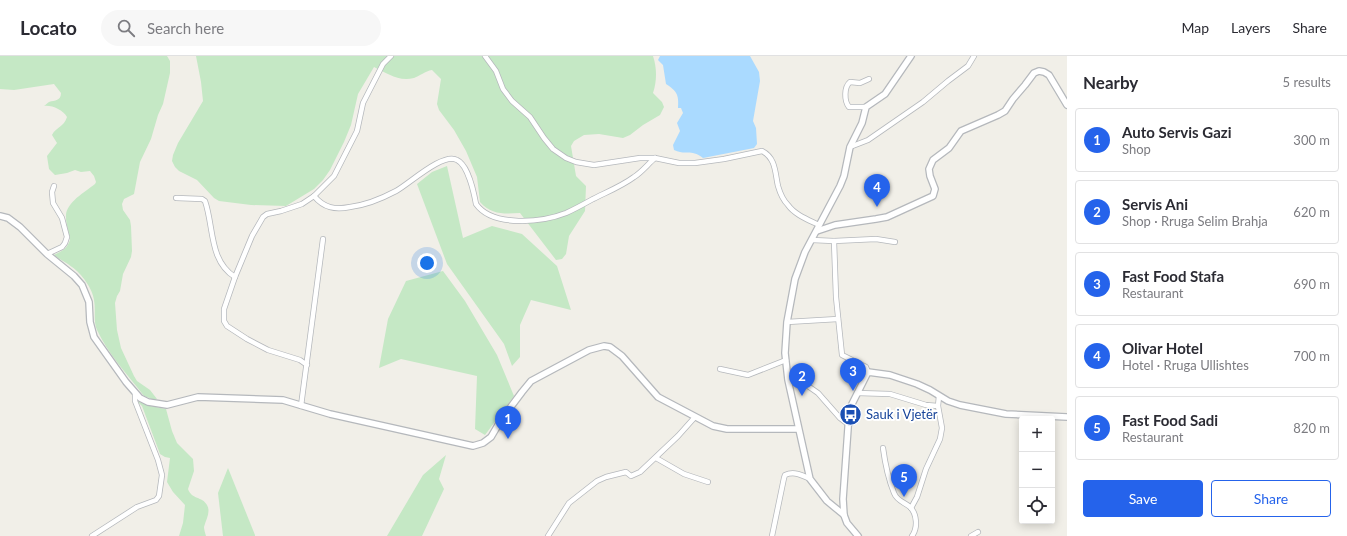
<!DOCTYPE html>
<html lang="en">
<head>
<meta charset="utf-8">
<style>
	:root { --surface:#fff; --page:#f7f7f7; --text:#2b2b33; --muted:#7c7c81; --line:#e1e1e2; --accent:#2563eb }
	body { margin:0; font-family:Lato,sans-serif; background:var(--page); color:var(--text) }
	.controls { position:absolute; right:12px; bottom:12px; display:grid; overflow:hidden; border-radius:4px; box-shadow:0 2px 10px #0003 }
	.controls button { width:36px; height:36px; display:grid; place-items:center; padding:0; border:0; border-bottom:1px solid var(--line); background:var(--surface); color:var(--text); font:20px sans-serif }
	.you { position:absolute; left:427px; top:207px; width:14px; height:14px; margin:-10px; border:3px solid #fff; border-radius:50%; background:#1a73e8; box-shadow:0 0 0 6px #1a73e833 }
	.badge { display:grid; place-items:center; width:26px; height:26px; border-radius:50%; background:var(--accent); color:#fff; font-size:13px; font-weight:700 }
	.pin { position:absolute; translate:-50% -33px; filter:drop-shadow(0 1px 2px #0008) }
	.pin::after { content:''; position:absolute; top:21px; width:14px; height:12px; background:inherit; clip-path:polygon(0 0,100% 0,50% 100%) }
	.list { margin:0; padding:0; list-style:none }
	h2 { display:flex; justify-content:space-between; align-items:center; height:52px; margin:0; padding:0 16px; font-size:17px }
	h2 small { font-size:13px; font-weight:400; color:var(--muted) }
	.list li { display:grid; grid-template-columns:26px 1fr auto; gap:12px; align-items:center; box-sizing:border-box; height:64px; margin:0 8px 8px; padding:0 8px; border:1px solid var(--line); border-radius:4px }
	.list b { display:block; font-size:15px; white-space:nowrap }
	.list p { margin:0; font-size:13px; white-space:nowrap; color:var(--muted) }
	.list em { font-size:13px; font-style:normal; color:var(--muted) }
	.actions { display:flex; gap:8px; padding:12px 16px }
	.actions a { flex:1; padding:9px 0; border:1px solid var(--accent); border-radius:4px; text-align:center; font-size:14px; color:var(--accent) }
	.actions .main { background:var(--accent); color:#fff }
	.icon { flex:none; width:22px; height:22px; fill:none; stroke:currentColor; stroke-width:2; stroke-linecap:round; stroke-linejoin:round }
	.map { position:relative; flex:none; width:1067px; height:480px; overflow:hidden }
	header { display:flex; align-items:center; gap:24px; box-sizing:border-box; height:56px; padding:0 20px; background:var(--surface); border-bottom:1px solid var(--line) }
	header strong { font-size:19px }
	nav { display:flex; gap:22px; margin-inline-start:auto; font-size:14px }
	.search { width:280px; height:36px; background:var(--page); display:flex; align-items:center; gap:10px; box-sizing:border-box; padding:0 14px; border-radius:22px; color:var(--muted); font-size:15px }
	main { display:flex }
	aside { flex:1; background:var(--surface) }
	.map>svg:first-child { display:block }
	.green { fill:#c5e8c5 }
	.water { fill:#aadaff }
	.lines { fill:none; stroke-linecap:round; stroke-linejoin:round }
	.minor-casing { stroke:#b5b8bc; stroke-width:6 }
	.tertiary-casing { stroke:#b5b8bc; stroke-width:8 }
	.minor { stroke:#fff; stroke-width:4.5 }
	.tertiary { stroke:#fff; stroke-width:5.5 }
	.labels { text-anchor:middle; stroke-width:4; stroke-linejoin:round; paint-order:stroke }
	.transit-label { font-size:13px; fill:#164399; stroke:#fff; text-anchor:start }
</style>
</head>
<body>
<header>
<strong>Locato</strong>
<div class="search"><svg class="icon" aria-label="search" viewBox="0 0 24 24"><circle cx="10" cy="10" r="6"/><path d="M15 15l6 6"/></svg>Search here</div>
<nav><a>Map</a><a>Layers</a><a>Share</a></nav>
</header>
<main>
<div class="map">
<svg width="1067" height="480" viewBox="0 0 1067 480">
	<rect width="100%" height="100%" fill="#f1efe8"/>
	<g class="green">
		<path d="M0,0H167L170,5V17L163,48L158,59L151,83L140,106L134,138L124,143L122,148L123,154L130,164L131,170L132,195L131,201L123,218L120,235L117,240L115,247L117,274L121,292L134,320L137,325L150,334L157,343H152L144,340C128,319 108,298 97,274C93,265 96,254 94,244C93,233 81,217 72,211C66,206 60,204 54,199C62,195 67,193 70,184C69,176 66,169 66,161C65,147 85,136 95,128L96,126L94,120L90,115L81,116L75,114L67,117L55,119L49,113L47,100L57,87L52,79C56,71 64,71 67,61C63,54 52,49 44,50C46,49 47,47 49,46C55,44 61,45 61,37L54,28L14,34L0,33Z"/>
		<path d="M196,0H653C657,12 657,25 653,37L662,46L664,51L660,59L643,69L630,79L623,82L599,78L584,79L574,85L571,90L576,120L586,130L585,155L569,180L566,198L562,203L556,204L520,157C505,158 491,159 480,146L477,121L466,95L454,74L439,54L437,48L441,23L432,14C425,15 420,20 414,22C398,26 387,17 374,11L358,38L351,69L344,86L330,114L323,124L314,133L286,150L251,149L219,145L214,142L197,124L179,115L175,111L172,105L173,99L178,87L203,45L201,26Z"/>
		<path d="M447,110L463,182L492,170L522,178L557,210L571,254L531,244L520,269V301L512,310L504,288L447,208L417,128L432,116Z"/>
		<path d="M443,215L465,245L497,299L514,340L485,379L475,373L477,320L401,303L379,312L388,263L406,225Z"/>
		<path d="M137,345L150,350L166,353L172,375L177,387L193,403L194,415L188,433C192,444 202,440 207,449C211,456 206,463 204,471C204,473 205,477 206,480H179L183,467L185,449L173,436L167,426L170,402L165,401L160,398L142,350Z"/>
		<path d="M446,399L439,423L444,433L422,480H387L423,419Z"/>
		<path d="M228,412L255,479V480H223L218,437Z"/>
	</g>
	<path class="water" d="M660,0H750L759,16L760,25L753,65L756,72L757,88L754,92L749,93L703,102C690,92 686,100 674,94L673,89L680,75L677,67L683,57L681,52H678C679,39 677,35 666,28L663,9L658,4Z"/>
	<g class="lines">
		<defs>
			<g id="minor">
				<path d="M485,0L496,15L503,33L512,45L530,61L544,82L553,93L566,102L576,106L594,109L640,102H655L679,107H695L724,103L762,95C776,102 775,117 778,130C780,137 783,144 788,149C795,159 809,164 819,169"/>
				<path d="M866,51H849C844,45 844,31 850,26L860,27L869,23"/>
				<path d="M850,91L868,84L923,46L948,25L968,10L974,0"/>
				<path d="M314,140C324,152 335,154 350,151C366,149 381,143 396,135C409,128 443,96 457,104C468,109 474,137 476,148C493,172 543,166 566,157C575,153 584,148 593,143C607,136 622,130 634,121C642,116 648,108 655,102"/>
				<path d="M176,142L202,143L205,145C214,171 209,205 235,221"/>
				<path d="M812,184L834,185L876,183L895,186"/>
				<path d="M834,185L836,241L842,299L866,311L868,316"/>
				<path d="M47,198L62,191L65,187L67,181L62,162L53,147L52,136L54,130"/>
				<path d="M787,266L838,263"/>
				<path d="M307,309L300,304L268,294L247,283L227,270L224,265V253L235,221L252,180L263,161L267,158L281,155L302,148L314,140L334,120L357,75L363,47L383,8L391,0"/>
				<path d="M720,313L748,319L786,304"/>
				<path d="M805,328L818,337L840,362L848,368"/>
				<path d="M857,337L890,338L926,349L938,350"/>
				<path d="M301,350L323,183"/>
				<path d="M883,392C885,407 888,422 894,437C897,445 904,446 910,451C917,458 918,472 912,480"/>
				<path d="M656,402L684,418L708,426"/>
				<path d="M911,452L917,441L926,413L940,383L942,372L938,350L939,340"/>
				<path d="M92,480L137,451L156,444L159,440L162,419L158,404L135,345V337"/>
				<path d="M548,480L569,447L597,425L606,421L626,416L631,420L640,416L678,380L695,361"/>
				<path d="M772,480L784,422L785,419C794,415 802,419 810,423"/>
				<path d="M971,480L978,476"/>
			</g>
			<g id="tertiary">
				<path d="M0,160L8,162L20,171L47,198L74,220L82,229L89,246L90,266L94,281L126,326L140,342L148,346L167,349L198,341L283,344L330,358L473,390L483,387L491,381L501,364L522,336L531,325L589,294L604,290L610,291L622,300L658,341L713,370L727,373H798"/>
				<path d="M817,175L835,169L876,163L887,161L933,140L935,133L930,120L929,113L933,104L949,92L961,75L998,59L1005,55L1013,43L1025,29L1034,17L1039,15L1044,16L1049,19L1067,49"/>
				<path d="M844,459L843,443L849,358L851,350L868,316L890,319L917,328L930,334L948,345L960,349L1006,358L1067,361"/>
				<path d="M858,480L847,467L844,459L827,445L810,423L788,324L785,297L787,266L795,223L805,196L840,130L844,120L850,91L862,67L866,51L885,38L911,0"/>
			</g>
		</defs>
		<use href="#minor" class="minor-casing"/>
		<use href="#tertiary" class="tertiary-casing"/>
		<use href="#minor" class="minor"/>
		<use href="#tertiary" class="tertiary"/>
	</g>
	<defs>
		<symbol id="bus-disc" viewBox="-11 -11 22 22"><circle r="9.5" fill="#1a4fb4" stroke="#fff"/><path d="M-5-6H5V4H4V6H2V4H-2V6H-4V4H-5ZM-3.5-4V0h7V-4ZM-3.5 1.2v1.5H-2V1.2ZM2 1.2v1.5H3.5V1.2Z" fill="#fff"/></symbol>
	</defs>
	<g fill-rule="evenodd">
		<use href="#bus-disc" x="838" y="346" width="25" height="25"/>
	</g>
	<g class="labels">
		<g class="transit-label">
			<text x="866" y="363">Sauk i Vjetër</text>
		</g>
	</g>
</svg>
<div class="controls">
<button>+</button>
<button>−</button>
<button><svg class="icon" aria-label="locate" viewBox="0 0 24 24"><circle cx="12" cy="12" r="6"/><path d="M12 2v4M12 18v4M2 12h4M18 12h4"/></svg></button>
</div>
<div class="you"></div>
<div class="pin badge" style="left:508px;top:383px">1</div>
<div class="pin badge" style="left:802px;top:340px">2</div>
<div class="pin badge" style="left:853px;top:335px">3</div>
<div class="pin badge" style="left:877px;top:151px">4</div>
<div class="pin badge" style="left:904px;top:441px">5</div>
</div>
<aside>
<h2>Nearby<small>5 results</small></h2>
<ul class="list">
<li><span class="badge">1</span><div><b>Auto Servis Gazi</b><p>Shop</p></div><em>300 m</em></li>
<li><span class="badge">2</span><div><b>Servis Ani</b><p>Shop · Rruga Selim Brahja</p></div><em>620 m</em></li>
<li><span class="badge">3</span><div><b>Fast Food Stafa</b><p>Restaurant</p></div><em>690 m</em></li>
<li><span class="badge">4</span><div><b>Olivar Hotel</b><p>Hotel · Rruga Ullishtes</p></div><em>700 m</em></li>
<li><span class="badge">5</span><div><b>Fast Food Sadi</b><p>Restaurant</p></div><em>820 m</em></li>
</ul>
<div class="actions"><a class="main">Save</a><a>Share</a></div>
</aside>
</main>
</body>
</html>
